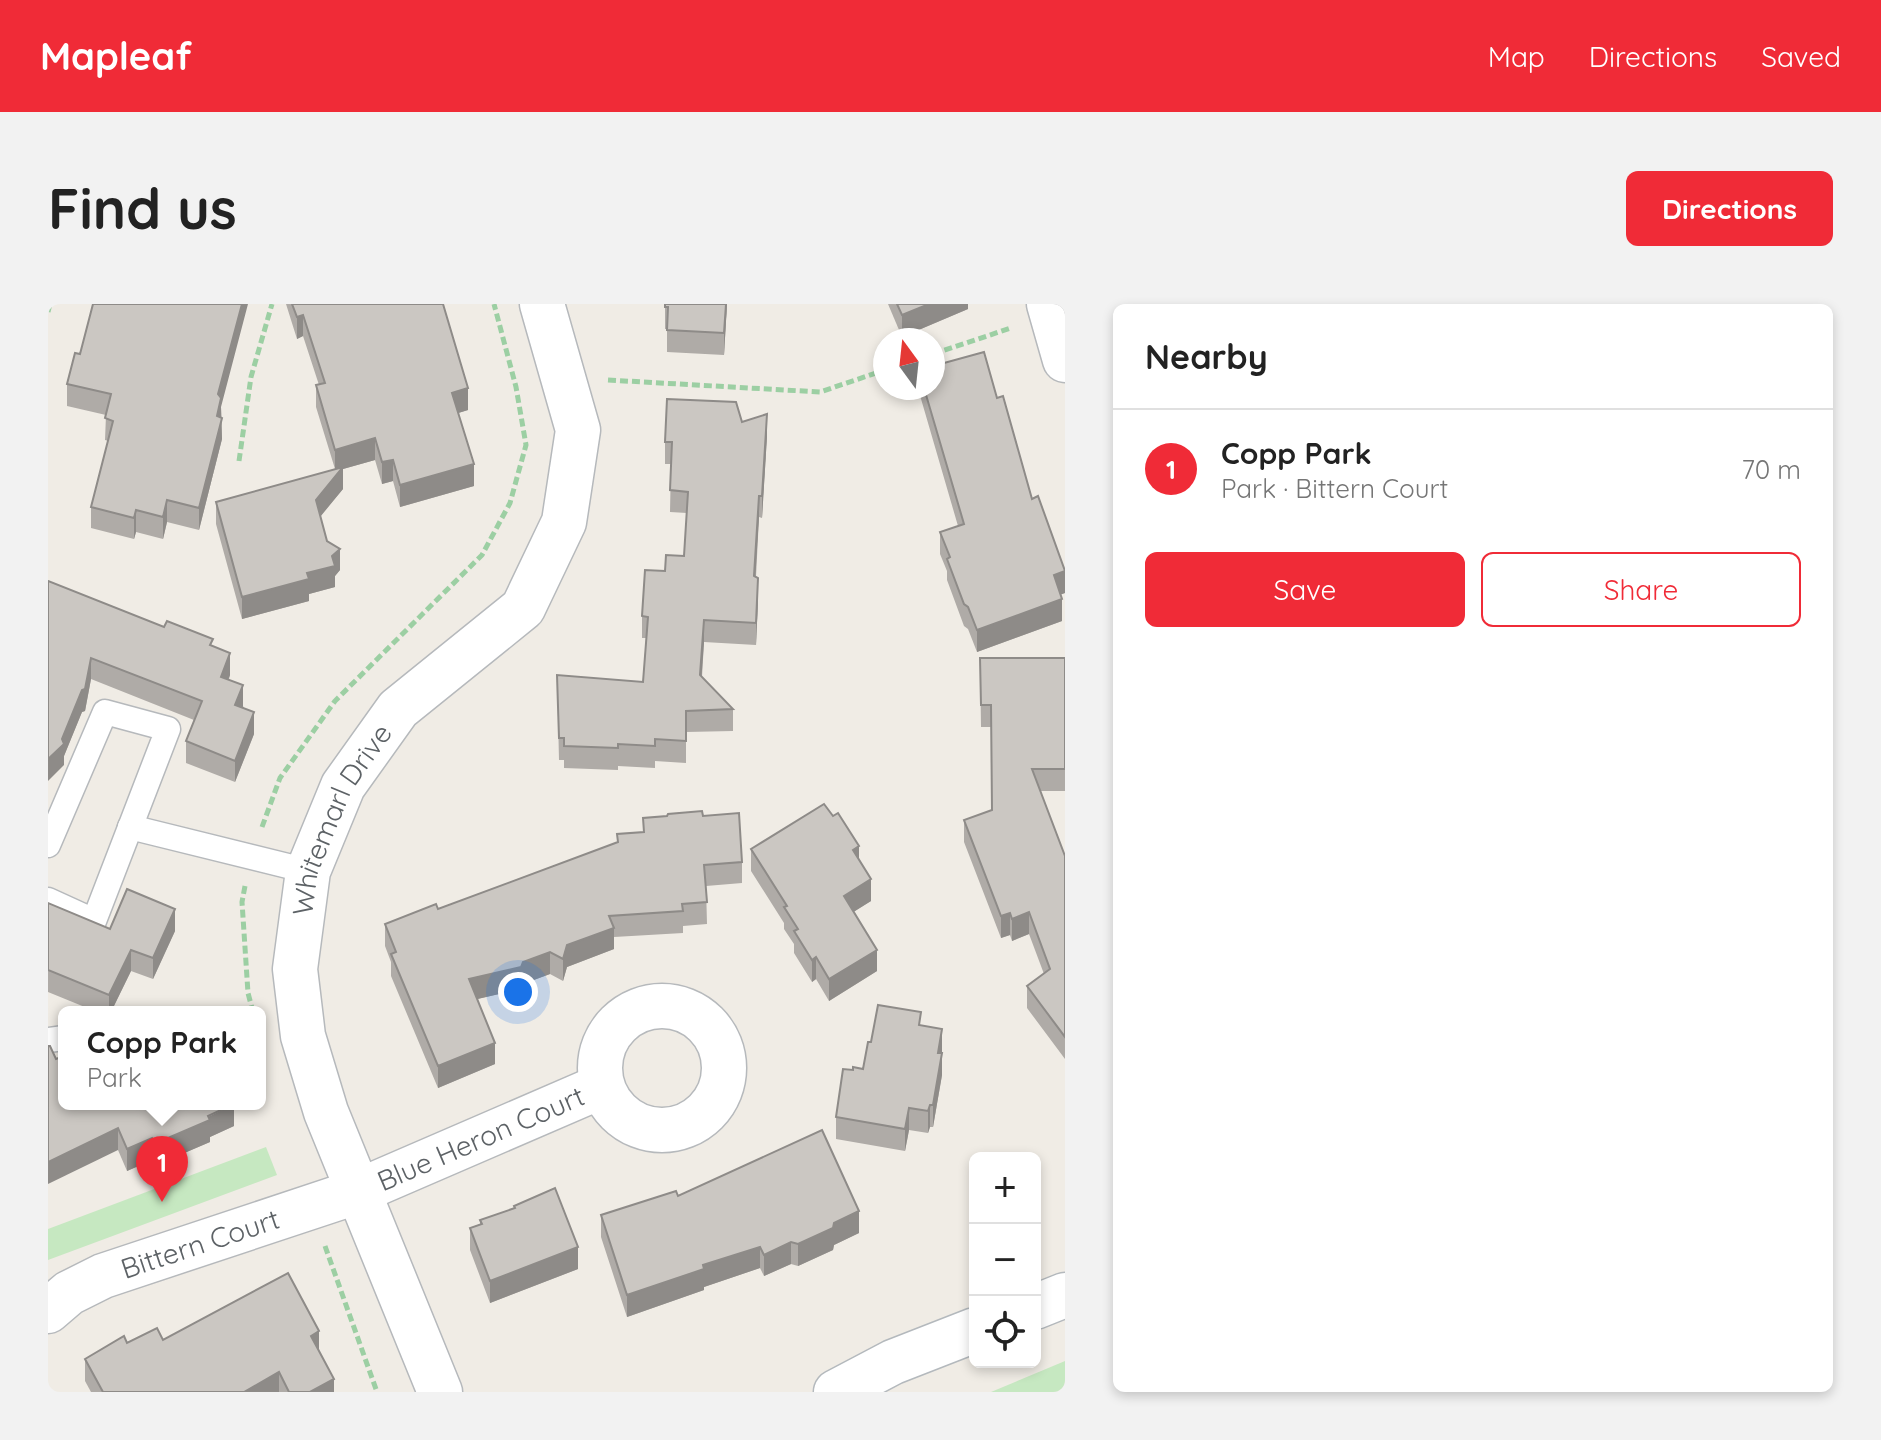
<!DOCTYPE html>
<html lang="en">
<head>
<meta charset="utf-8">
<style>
	:root { --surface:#fff; --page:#f2f2f2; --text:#222; --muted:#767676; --line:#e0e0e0; --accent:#f02b37 }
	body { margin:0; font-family:Quicksand,sans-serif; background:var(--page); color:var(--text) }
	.controls { position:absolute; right:24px; bottom:24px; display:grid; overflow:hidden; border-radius:12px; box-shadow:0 4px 12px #0003 }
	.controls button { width:72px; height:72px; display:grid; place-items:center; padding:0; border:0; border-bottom:2px solid var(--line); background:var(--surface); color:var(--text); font:40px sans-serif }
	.compass { position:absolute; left:825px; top:24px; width:72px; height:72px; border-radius:50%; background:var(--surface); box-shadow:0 4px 12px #0003; rotate:345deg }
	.you { position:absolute; left:470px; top:688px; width:28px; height:28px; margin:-20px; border:6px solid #fff; border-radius:50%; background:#1a73e8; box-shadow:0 0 0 12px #1a73e833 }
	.badge { display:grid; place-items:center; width:52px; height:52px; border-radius:50%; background:var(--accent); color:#fff; font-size:26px; font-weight:700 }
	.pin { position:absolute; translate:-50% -66px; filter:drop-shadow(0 2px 4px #0008) }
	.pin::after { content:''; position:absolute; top:42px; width:28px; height:24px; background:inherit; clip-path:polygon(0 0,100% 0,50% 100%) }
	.popup { position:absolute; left:10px; top:702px; width:208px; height:104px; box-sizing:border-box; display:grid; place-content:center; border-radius:12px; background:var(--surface); filter:drop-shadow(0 2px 6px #0005); font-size:26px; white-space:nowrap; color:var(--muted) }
	.popup b { font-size:30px; color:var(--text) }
	.popup::after { content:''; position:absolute; left:50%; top:100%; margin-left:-16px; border:16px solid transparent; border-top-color:var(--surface) }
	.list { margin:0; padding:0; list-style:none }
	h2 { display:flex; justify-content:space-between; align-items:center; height:104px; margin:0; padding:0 32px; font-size:34px }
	h2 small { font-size:26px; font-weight:400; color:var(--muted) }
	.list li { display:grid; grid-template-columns:52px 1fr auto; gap:24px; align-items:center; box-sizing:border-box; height:120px; padding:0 32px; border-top:2px solid var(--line) }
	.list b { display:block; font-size:30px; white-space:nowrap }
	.list p { margin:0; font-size:26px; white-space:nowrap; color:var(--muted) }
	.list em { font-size:26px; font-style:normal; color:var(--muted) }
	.actions { display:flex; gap:16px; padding:24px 32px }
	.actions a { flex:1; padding:18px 0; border:2px solid var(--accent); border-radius:12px; text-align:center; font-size:28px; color:var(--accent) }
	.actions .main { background:var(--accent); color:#fff }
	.icon { flex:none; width:44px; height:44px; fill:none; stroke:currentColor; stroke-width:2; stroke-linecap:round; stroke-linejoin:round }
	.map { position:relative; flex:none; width:1017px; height:1088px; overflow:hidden; border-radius:12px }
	header { display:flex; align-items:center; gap:48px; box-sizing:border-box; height:112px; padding:0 40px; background:var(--accent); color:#fff }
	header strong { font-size:38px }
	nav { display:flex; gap:44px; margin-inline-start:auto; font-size:28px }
	.intro { display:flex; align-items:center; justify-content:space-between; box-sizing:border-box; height:192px; padding:0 48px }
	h1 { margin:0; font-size:56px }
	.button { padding:20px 36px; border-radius:12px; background:var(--accent); color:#fff; font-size:28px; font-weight:700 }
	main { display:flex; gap:48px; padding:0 48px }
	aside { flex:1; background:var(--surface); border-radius:12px; box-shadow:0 4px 12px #0003 }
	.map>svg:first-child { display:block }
	.green { fill:#c6e8c1 }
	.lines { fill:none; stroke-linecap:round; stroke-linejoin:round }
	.service-casing { stroke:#b6b9bc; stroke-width:27 }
	.minor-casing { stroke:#b6b9bc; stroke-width:47 }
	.secondary-casing { stroke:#b4b9bd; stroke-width:47 }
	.path { stroke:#9ccfa3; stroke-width:5; stroke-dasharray:8 4; stroke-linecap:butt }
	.service { stroke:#fff; stroke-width:24 }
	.minor { stroke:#fff; stroke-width:44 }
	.secondary { stroke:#fff; stroke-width:44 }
	.wall { fill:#afaba7 }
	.shaded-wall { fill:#8e8b88 }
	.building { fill:#cbc7c2; stroke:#8e8b88; stroke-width:2 }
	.labels { text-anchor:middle; stroke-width:6; stroke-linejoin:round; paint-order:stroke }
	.street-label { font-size:28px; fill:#5d6266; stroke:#fff }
</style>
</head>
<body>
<header>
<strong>Mapleaf</strong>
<nav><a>Map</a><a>Directions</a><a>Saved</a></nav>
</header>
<div class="intro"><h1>Find us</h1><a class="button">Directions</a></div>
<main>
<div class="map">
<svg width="1017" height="1088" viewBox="0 0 1017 1088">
	<rect width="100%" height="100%" fill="#f0ece5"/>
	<g class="green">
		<path d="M218,843L229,871L0,956V925Z"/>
		<path d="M1017,1057V1088H943Z"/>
	</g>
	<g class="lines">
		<defs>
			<g id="service">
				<path d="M82,523L260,567"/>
				<path d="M0,541L57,408L120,425L46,617L0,596"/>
				<path d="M0,736L16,734"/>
			</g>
			<g id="minor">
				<path d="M1001,0L1017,56"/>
				<circle cx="614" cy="764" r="62"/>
				<path id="s1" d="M0,1007L21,989L55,972L311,887L554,782"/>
				<path id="s2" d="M392,1088L278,808L255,732L247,665L260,567L295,482L350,405L475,304L516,218L530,126L494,0"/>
			</g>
			<g id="secondary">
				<path d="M987,1003L1017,991"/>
				<path d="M788,1088L845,1058L927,1026"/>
			</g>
		</defs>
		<use href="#service" class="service-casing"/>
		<use href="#minor" class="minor-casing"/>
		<use href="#secondary" class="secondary-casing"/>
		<g class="path">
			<path d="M0,8L2,0"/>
			<path d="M885,50L963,24"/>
			<path d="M560,76L772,88L837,66"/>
			<path d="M191,157L203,73L224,0"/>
			<path d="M214,523L232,474L287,397L434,251L462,199L478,141L468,83L446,0"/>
			<path d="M197,582L194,598L200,689L205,708"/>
			<path d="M277,942L329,1088"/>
		</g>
		<use href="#service" class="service"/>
		<use href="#minor" class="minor"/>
		<use href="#secondary" class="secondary"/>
	</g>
	<g class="wall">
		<path d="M238,0H395L420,106L410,109L426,182L352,203L345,177L334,180L327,156L295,165V185L272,212L279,237L292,266L287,272V283L261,290V297L194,315L168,220V198L287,165L268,103V81H271L255,32L249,35Z"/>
		<path d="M617,0H679L676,51L619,48V25H617Z"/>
		<path d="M840,0H920V5L854,33Z"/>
		<path d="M32,50L173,103L174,135L151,226L119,218L115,235L88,228L86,235L43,224V203L60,137L57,136L58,111L19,102V80Z"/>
		<path d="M871,84H885L949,94L984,195L1017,266V289L1013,290L1014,317L929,348L920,325L916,322L899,276V267L892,250V228L910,222L871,88Z"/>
		<path d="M694,118L719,132L714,214L711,213L708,273L710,295L708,341L656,338L654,373L685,405V427L638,428V459L607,457V464L570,462V466L516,464V456H511L509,371L595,378L598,334H594V312L617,267L636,252L639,209L622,208L623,160H617V138Z"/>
		<path d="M0,277L165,342L182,371L181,375L195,402L206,430L187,478L138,459V437L146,416L43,375L37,407L34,408L16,452V461Z"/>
		<path d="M932,354H1017V487H992L1017,552V755L979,704V682L996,670L981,630L964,637L962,631L953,634L916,538V516L944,506L943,423H933Z"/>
		<path d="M655,512L694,558V579L658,582L659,620L635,622V629L566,633V645L519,663L515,677L502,670L475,680L473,685L429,695L447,760L390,784L343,672V658L337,642V620L390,605L595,529V514Z"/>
		<path d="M703,545L811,556L823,597L805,608L829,667L781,697L768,675L764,678L746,649V640L736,625V619L703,567Z"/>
		<path d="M0,599L62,625L127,627L105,675L83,667L63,708H49L0,688Z"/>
		<path d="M873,722L894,725V771L885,823H882L880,829L861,826L857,847L788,835V813L805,766L815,765Z"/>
		<path d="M8,755L186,822L162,833V838L106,862L104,856L79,867L70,846Z"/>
		<path d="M630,892L811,929L786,941L785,946L750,962L743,960L716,972L712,964L656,983V986L579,1013L553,933V911Z"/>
		<path d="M432,916L530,965L442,999L422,946V924L432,920Z"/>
		<path d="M115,1036L271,1047L286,1088H43L37,1077V1055L79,1039Z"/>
	</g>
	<g class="shaded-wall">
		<path d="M194,0H200L173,103L174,135L151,226V204L170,90Z"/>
		<path d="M678,0H679L676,51V29Z"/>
		<path d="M881,0H920V5L854,33V11Z"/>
		<path d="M255,11V32L249,35V13Z"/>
		<path d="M420,84V106L404,111V89Z"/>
		<path d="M719,110V132L714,214V192Z"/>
		<path d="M327,134V156L295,165V185L268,218V196L287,168V146Z"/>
		<path d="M345,156V177L334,180V158Z"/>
		<path d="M426,160V182L352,203V181Z"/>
		<path d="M711,192V213L706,294V272Z"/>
		<path d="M119,196V218L115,235V213Z"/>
		<path d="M88,206V228L86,235V214Z"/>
		<path d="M292,245V266L287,272V283L261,290V297L194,315V293L259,269L284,252Z"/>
		<path d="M1017,267V289L1006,293V271Z"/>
		<path d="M710,274V295L708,341V319Z"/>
		<path d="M1014,295V317L929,348V326Z"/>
		<path d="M656,316V338L652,393V371Z"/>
		<path d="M182,349V371L173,394V373Z"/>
		<path d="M43,354V375L37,407L34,408L16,452V461L0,477V455L14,435Z"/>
		<path d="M195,381V402L187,423V401Z"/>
		<path d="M206,408V430L187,478V457Z"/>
		<path d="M811,542V564L805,546Z"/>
		<path d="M823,575V597L796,614V592Z"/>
		<path d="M127,605V627L105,675V654Z"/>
		<path d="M981,608V630L964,637V615Z"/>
		<path d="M962,609V631L953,634V612Z"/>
		<path d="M566,624V645L519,663L515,677V655L519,641Z"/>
		<path d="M83,646V667L63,708H61V691Z"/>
		<path d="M829,646V667L781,697V675Z"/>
		<path d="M502,648V670L475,680L473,685L421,697V675Z"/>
		<path d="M768,653V675L764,678V656Z"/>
		<path d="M894,725V771L885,823V801L890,749Z"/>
		<path d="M447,739V760L390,784V762Z"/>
		<path d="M186,800V822L162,833V838L106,862V840Z"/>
		<path d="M882,801V823L880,829V807Z"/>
		<path d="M861,804V826L857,847V825Z"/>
		<path d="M70,824V846L0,880V858Z"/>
		<path d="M104,834V856L79,867V845Z"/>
		<path d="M811,907V929L786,941L785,946L750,962V940L786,919Z"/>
		<path d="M743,938V960L716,972V951Z"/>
		<path d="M530,943V965L442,999V977Z"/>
		<path d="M712,943V964L656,983V986L579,1013V991L655,961Z"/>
		<path d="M271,1027V1049L263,1032Z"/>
		<path d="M231,1068V1088H196Z"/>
		<path d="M286,1075V1088H262Z"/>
	</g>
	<g class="building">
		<path d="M45,0H194L170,90L173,94L169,112L174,114L151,204L119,196L115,213L88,206L86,214L43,203L65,117L57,114L63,90L19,80L27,49L32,50Z"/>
		<path d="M244,0H395L420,84L404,89L426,160L352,181L345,156L334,158L327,134L287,146L268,81L277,79L255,11L249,13Z"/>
		<path d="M617,0H678L676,29L619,26L620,3H617Z"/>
		<path d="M849,0H881L854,11Z"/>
		<path d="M936,48L949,94L955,92L984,195L990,192L1017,267L1006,271L1014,295L929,326L920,303L916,300L899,255L902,253L892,228L916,220L876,84H885V62Z"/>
		<path d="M619,95L688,98L694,118L719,110L714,192H711L706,272L710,274L708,319L656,316L652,371L685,405L638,407V437L607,435V442L570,440V444L516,442V434H511L509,371L595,378L600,313L594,312L597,266L617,267L618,251L636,252L640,188L622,186L624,138H617Z"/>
		<path d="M295,163L268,196L279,237L292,245L284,252L287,262L259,269L261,275L194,293L168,198Z"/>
		<path d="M0,277L116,323L119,317L165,335L162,341L182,349L173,373L195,381L187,401L206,408L187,457L138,437L154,397L43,354L37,385L34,386L14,435L16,440L0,455Z"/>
		<path d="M932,354H1017V465H984L1017,552V733L979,682L1002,665L981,608L964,615L962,609L953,612L916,516L944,506L943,401H933Z"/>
		<path d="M776,500L785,512L790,509L811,542L805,546L823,575L796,592L829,646L781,675L768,653L764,656L746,627L750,625L736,603L739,602L703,545Z"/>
		<path d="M654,507L655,512L691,509L694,558L656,561L659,598L634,600L635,607L561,612L566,624L519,641L515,655L502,648L475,658L473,663L421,675L447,739L390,762L343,650L348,648L337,620L388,600L390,605L570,538L569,530L596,528L595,514L619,512L620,510Z"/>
		<path d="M79,585L127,605L105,654L83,646L61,691L0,666V599L62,625Z"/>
		<path d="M830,701L873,708L871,721L894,725L890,749H894L885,801H882L880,807L861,804L857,825L788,813L795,765L805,766V763L815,765L820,738H823Z"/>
		<path d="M0,742H2L8,755L16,752V800H186L160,812L162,816L106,840L104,834L79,845L70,824L0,858Z"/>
		<path d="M774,826L811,907L786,919L785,924L750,940L743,938L716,951L712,943L655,961L656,965L579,991L553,911L628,887L630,892Z"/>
		<path d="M507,884L530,943L442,977L422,924L434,920L432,916L467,904L466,902Z"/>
		<path d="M240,969L271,1027L263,1032L286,1075L262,1088H241L231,1068L196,1088H55L37,1055L76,1032L79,1039L109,1024L115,1036Z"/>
	</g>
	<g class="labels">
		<g class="street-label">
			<text dy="10" stroke="none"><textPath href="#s2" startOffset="608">Whitemarl Drive</textPath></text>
			<text dy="10" stroke="none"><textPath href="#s1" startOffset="468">Blue Heron Court</textPath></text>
			<text dy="10" stroke="none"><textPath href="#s1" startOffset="168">Bittern Court</textPath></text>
		</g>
	</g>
</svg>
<div class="controls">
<button>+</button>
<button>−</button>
<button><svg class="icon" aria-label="locate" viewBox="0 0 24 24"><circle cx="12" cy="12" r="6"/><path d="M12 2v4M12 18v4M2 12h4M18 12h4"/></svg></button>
</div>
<svg class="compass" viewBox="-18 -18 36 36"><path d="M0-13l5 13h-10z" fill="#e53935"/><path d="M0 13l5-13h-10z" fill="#767676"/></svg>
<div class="you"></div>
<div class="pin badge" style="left:114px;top:898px">1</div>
<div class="popup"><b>Copp Park</b>Park</div>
</div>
<aside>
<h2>Nearby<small></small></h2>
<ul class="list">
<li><span class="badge">1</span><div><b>Copp Park</b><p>Park · Bittern Court</p></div><em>70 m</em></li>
</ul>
<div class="actions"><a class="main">Save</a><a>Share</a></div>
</aside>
</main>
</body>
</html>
